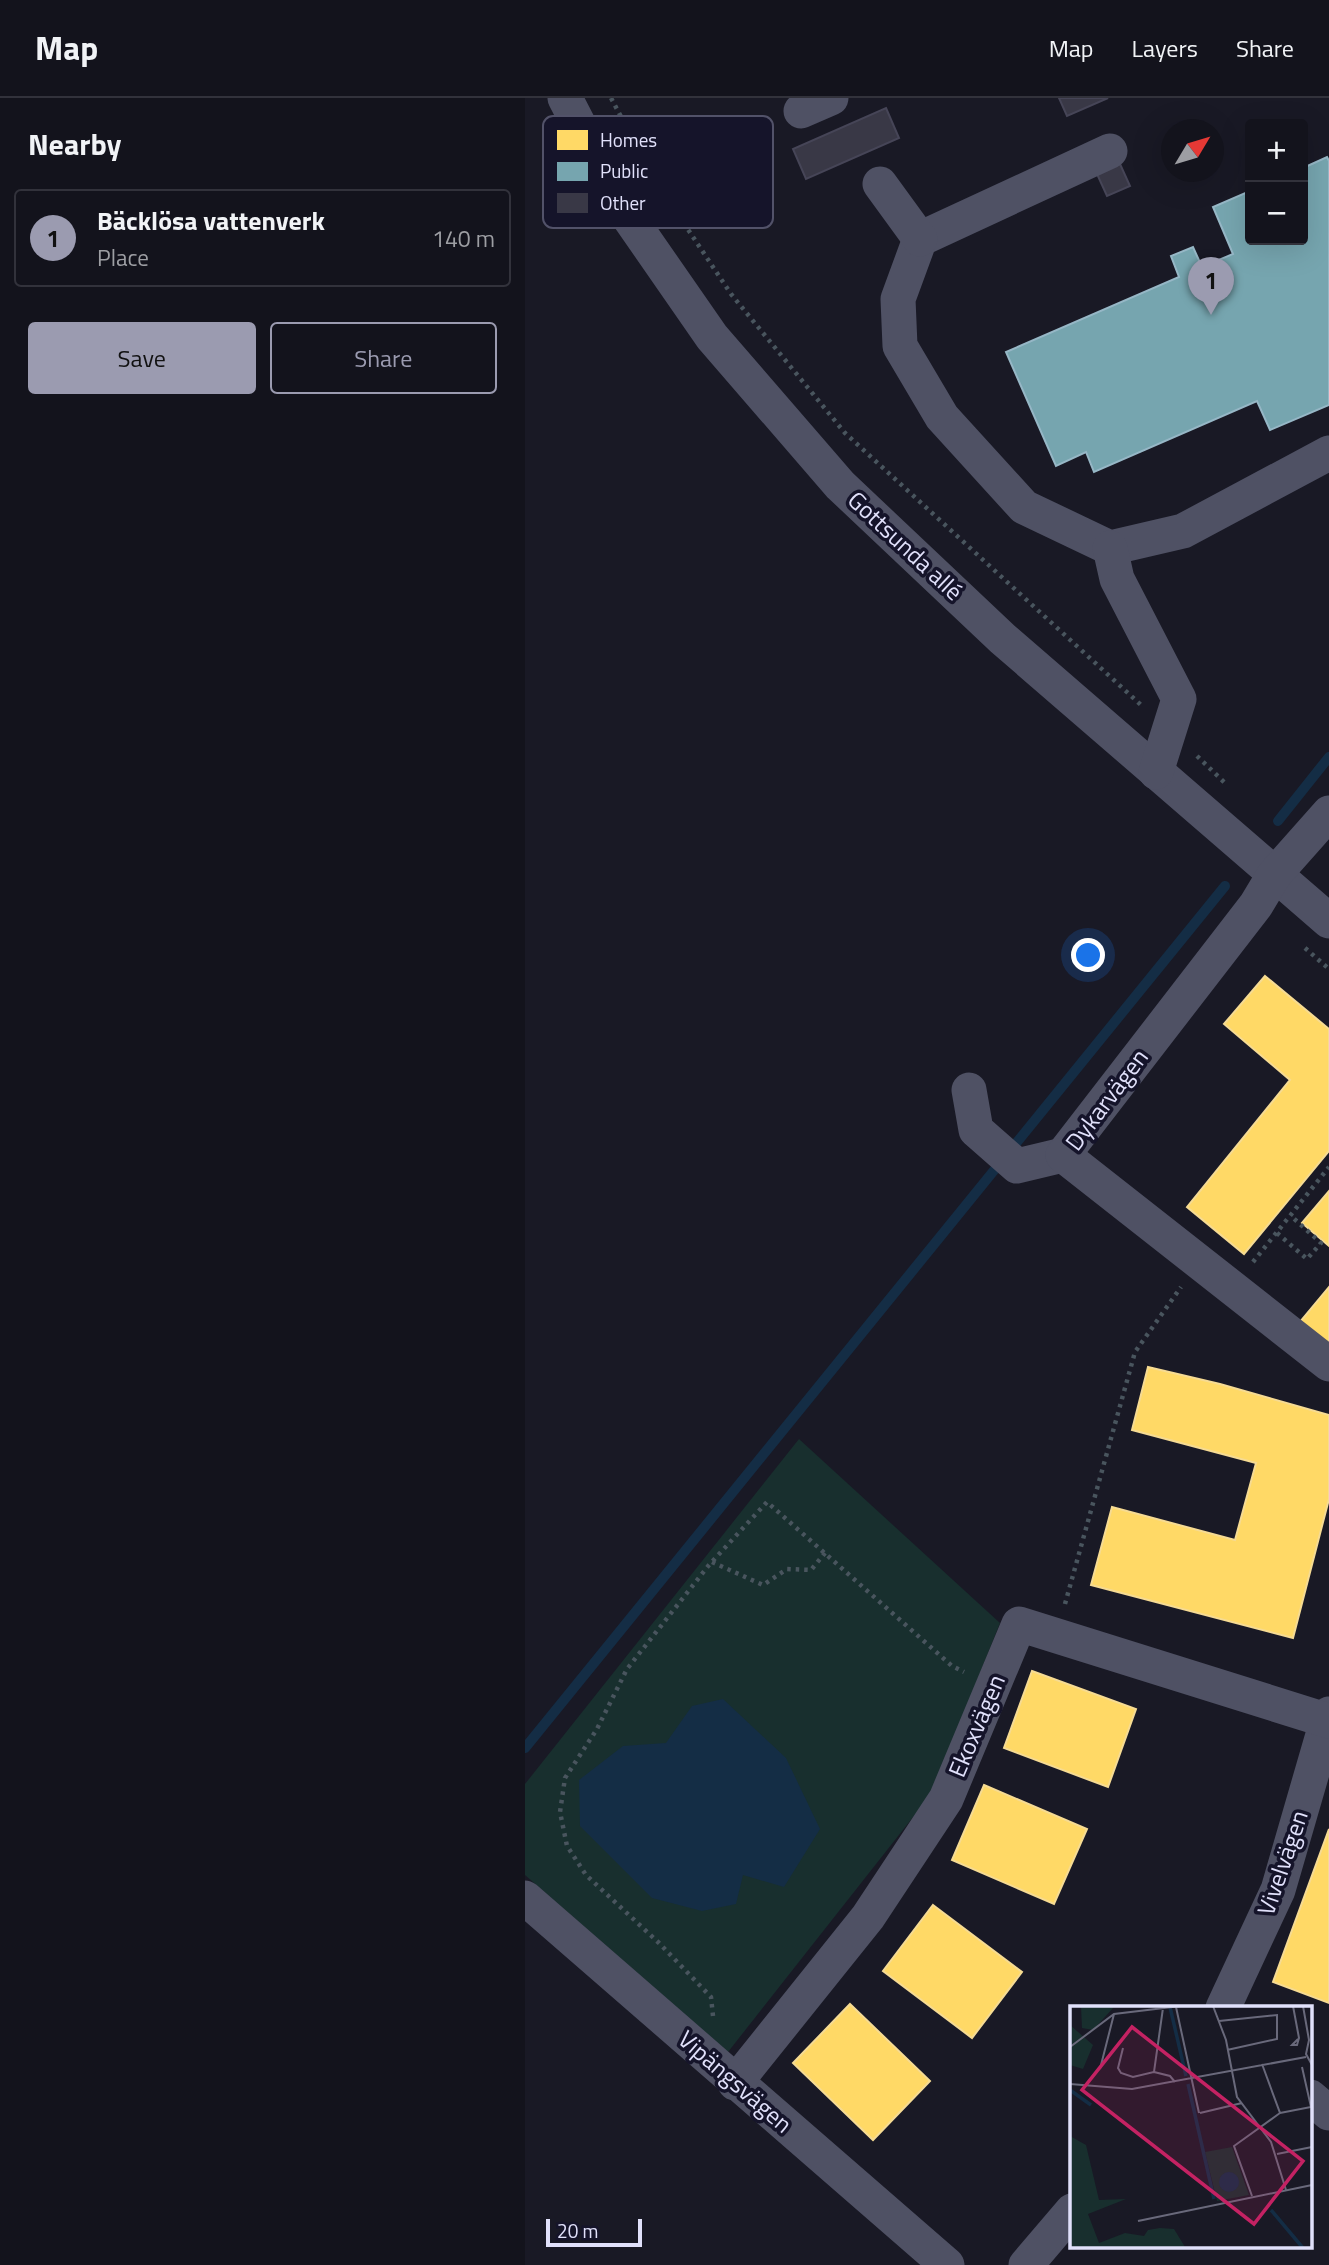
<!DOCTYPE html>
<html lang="en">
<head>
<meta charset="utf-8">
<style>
	:root { --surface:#13131c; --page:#1c1c25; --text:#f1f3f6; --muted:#9d9ea3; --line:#32323b; --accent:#9b9bb0 }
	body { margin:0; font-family:"Titillium Web",sans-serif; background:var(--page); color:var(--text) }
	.controls { position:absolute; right:21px; top:21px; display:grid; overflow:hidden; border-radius:7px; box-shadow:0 7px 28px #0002 }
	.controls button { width:63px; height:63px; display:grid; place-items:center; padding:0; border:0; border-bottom:2px solid var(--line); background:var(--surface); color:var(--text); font:35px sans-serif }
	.compass { position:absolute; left:636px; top:21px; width:63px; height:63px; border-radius:50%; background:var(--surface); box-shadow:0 7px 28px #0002; rotate:52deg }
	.scale { position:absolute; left:21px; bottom:18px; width:96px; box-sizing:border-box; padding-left:7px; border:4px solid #e1e1fb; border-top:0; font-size:19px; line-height:24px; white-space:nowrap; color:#e1e1fb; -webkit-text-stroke:5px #15142a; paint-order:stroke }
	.you { position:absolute; left:564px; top:858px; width:24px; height:24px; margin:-18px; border:5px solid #fff; border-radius:50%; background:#1a73e8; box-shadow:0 0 0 10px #1a73e833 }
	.badge { display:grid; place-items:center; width:46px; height:46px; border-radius:50%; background:var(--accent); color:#111; font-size:23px; font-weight:700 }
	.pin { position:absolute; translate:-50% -58px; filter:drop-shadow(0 2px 4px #0008) }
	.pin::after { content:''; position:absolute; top:37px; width:24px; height:21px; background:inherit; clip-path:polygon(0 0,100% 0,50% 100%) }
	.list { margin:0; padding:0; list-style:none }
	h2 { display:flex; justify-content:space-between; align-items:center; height:91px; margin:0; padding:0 28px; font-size:30px }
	h2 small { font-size:23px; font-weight:400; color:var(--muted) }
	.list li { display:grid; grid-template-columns:46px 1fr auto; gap:21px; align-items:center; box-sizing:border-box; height:98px; margin:0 14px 14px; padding:0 14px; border:2px solid var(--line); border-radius:7px }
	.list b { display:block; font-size:26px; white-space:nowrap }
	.list p { margin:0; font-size:23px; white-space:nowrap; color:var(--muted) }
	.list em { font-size:23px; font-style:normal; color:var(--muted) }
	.actions { display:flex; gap:14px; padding:21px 28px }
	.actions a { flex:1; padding:16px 0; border:2px solid var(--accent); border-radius:7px; text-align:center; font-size:24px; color:var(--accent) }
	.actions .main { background:var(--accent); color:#111 }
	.map { position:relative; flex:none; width:804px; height:2167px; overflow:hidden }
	header { display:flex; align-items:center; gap:42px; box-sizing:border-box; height:98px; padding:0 35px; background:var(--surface); border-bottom:2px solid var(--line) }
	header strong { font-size:33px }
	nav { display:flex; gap:38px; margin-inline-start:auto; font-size:24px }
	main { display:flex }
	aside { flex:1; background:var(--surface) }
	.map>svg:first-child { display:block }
	.green { fill:#182f2e }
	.water { fill:#142d45 }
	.homes { fill:#ffd966; stroke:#f6db93; stroke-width:2 }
	.public { fill:#76a5af; stroke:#96b7c6; stroke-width:2 }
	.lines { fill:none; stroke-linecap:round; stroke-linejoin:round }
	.stream { stroke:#142d45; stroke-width:10 }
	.building { fill:#393846; stroke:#464557; stroke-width:2 }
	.path { stroke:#49555e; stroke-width:4.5; stroke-dasharray:3.5 5; stroke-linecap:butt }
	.minor { stroke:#4f5164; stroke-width:35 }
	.labels { text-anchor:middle; stroke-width:7; stroke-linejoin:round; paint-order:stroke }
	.street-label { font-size:24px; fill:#e1e1fb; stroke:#15142a }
	.inset-river { fill:none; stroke:#142d45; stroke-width:3.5 }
	.inset-road { fill:none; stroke:#69697b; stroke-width:2 }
	.view { fill:#c42263; fill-opacity:0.15; stroke:#c42263; stroke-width:3.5 }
	.inset-edge { fill:none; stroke:#e1e1fb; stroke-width:3.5 }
	.key { fill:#15142a; stroke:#525269; stroke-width:2 }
	.key-label { font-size:19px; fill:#e1e1fb }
</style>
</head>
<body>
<header>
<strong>Map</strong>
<nav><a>Map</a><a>Layers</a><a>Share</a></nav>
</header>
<main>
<aside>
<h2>Nearby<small></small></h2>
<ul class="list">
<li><span class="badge">1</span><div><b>Bäcklösa vattenverk</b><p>Place</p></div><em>140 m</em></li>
</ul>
<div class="actions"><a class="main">Save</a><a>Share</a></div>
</aside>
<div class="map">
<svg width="804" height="2167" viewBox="0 0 804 2167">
	<rect width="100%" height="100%" fill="#191925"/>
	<path class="green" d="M274,1341L475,1525L407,1695L203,1954L0,1777V1686Z"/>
	<path class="water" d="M198,1601L261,1660L295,1731L259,1789L218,1777L211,1806L177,1813L127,1800L55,1728L54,1682L98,1648L141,1645L167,1608Z"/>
	<g class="homes">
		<path d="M740,878L804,931V1053L719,1156L662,1109L765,982L699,926Z"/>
		<path d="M804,1093V1148L777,1125Z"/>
		<path d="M804,1189V1250L774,1225Z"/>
		<path d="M623,1269L695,1286L804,1317V1401L768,1540L566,1487L587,1409L710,1442L731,1365L607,1332Z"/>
		<path d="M507,1573L611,1611L583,1689L479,1650Z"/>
		<path d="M459,1687L562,1731L529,1806L427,1762Z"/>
		<path d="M804,1731V1905L748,1884Z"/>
		<path d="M408,1807L497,1874L447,1940L358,1873Z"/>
		<path d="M325,1906L405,1983L348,2042L268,1965Z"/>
	</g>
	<path class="public" d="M802,59L804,63V307L745,332L732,303L569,374L561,354L531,368L481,254L654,179L646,158L668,149L677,169L708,156L688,109L725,93V142H778V70Z"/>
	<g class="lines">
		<g class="stream">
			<path d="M753,723L804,659"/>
			<path d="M0,1650L700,788"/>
		</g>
	</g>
	<g class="building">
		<path d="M534,0H583L542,18Z"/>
		<path d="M361,10L374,40L281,81L268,51Z"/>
		<path d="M595,66L605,88L582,98L572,76Z"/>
	</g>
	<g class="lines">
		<g class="path">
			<path d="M86,0L130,82L206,196L320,335L616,607"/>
			<path d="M672,658L701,686"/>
			<path d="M780,850L804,871"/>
			<path d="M752,1135L782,1161L796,1145L766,1118"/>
			<path d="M728,1164L804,1069"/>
			<path d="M187,1464L238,1487L262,1471L286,1472L300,1455"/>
			<path d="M540,1506L610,1254L656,1189"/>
			<path d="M188,1918L186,1899L134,1845L61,1777L42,1748L35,1714L40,1680L72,1631L102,1571L184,1467L242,1404L427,1568L439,1574"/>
		</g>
		<g class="minor">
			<path d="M40,0L94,105L187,239L315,387L478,541L804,823"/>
			<path d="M276,13L306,0"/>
			<path d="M585,53L395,141L373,201L375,248L417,319L499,409L585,450L658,433L804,355"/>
			<path d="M355,86L395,141"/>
			<path d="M585,450L592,481L654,601L631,674"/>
			<path d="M444,992L451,1032L492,1068L538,1057"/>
			<path d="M538,1057L731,807L749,777L804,715"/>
			<path d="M538,1057L804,1266"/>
			<path d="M0,1800L422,2167"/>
			<path d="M698,1910L753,1792L804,1616"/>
			<path d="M210,1985L343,1819L421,1701L494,1526L804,1623"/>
			<path d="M785,1999L804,2015"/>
			<path d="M501,2167L547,2113"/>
		</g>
	</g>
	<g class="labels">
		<g class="street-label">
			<text transform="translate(380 448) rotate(43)" y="8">Gottsunda allé</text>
			<text transform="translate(582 1002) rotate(-53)" y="8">Dykarvägen</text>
			<text transform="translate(452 1628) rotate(-67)" y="8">Ekoxvägen</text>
			<text transform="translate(758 1765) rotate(-71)" y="8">Vivelvägen</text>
			<text transform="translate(210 1984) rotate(41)" y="8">Vipängsvägen</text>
		</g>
	</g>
	<g transform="translate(545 1908)">
		<rect width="242" height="242" fill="#191925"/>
		<path d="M11,0H43V2L23,24L12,22ZM0,19L23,39L13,63L0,59ZM0,130L16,139L29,194L56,193L18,208L29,237L55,227L74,230L78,224L90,222L104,223L115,241H0ZM162,141L179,189L147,195L135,146Z" fill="#182f2e"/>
		<path d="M149 176a10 10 0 1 1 20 0a10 10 0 1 1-20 0Z" fill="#142d45"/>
		<path class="inset-river" d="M100,1L116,70M118,78L144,193M0,84L21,99M201,204L233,242"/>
		<path class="inset-road" d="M143,0L156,34L167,91L201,136L216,184M223,0L229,32L227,39H222L228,33M233,0L239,34L236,48L242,59M106,1L129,107M149,15L207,9V33L157,44M0,41L44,8L111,0M53,42L48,62L51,67L63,71L84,66L93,2M30,63L44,8M84,66L100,70L105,76M0,78L62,83L236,51M130,107L172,97M210,107L241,101L232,61M207,148L242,141M182,190L164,140L210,107L192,58M68,215L242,179"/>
		<path class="view" d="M62,21L233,155L184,218L12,84Z"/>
		<rect width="242" height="242" class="inset-edge"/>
	</g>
	<rect x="18" y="18" width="230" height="112" rx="10" class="key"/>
	<rect x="32" y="32" width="31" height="20" fill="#ffd966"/>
	<rect x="32" y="64" width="31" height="19" fill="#76a5af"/>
	<rect x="32" y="95" width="31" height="20" fill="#393846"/>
	<g class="key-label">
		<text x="75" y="49">Homes</text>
		<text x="75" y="80">Public</text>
		<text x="75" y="112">Other</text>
	</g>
</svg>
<div class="controls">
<button>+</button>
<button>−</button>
</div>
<svg class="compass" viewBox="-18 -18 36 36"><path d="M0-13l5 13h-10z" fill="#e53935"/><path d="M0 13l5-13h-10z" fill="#9d9ea3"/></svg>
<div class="scale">20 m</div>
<div class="you"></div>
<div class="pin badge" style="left:686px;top:217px">1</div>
</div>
</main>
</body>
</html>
